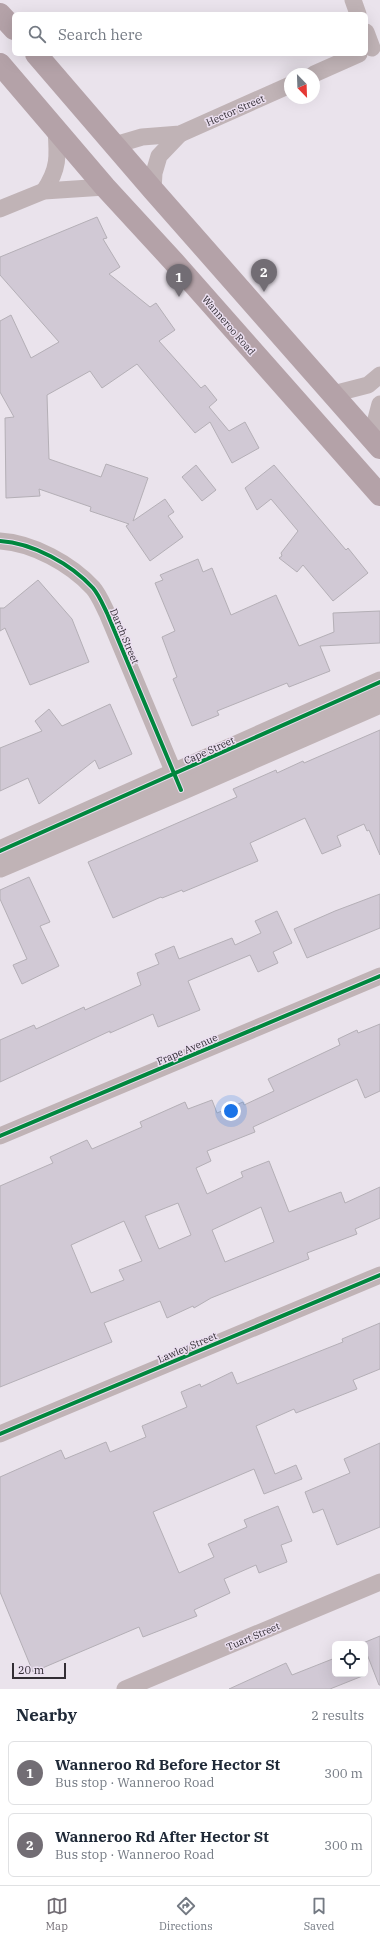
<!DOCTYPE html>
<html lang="en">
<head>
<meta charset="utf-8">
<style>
	:root { --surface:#fff; --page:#f6f6f7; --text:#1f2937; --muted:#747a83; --line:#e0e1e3; --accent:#726d74 }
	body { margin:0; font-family:"IBM Plex Serif",serif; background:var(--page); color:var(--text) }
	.controls { position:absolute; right:12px; bottom:12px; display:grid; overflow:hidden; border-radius:6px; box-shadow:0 4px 16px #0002 }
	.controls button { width:36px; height:36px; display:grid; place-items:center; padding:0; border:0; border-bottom:1px solid var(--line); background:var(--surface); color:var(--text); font:20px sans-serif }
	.compass { position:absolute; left:284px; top:68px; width:36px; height:36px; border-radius:50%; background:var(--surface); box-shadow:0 4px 16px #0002; rotate:157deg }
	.scale { position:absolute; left:12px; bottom:10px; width:54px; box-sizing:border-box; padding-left:4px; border:2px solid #322d34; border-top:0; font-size:11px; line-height:14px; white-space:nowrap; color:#322d34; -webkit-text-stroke:3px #ebdff0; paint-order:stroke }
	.you { position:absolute; left:231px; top:1111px; width:14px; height:14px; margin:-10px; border:3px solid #fff; border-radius:50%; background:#1a73e8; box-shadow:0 0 0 6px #1a73e833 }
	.badge { display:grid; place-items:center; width:26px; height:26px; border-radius:50%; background:var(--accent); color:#fff; font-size:13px; font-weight:700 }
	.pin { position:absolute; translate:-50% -33px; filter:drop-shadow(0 1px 2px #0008) }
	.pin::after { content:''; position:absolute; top:21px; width:14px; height:12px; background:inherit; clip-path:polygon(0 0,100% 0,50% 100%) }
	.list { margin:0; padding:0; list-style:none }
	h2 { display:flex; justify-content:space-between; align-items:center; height:52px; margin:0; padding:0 16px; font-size:17px }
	h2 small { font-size:13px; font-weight:400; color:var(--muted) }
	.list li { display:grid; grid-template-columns:26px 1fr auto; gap:12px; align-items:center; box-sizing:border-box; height:64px; margin:0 8px 8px; padding:0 8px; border:1px solid var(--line); border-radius:6px }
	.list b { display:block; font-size:15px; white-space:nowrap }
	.list p { margin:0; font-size:13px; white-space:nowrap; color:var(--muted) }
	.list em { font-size:13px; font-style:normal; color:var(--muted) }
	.icon { flex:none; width:22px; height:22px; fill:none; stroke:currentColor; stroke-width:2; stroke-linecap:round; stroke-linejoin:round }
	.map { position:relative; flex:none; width:380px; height:1689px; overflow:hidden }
	.search { position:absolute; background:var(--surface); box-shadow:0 4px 16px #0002; left:12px; right:12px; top:12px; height:44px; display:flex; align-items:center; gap:10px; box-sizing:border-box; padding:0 14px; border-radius:6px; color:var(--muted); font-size:15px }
	.sheet { height:196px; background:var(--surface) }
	nav { display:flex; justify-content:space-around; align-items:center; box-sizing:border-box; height:56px; border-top:1px solid var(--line); background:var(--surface); font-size:11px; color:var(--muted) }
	nav a { display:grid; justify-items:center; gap:2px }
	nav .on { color:var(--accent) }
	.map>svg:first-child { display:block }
	.building { fill:#d1c9d5; stroke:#b4afb6; fill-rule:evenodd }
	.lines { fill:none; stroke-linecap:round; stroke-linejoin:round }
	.minor { stroke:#c0b3b6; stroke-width:17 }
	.tertiary { stroke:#c0b3b6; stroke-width:21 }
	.trunk { stroke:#b4a2a8; stroke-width:22 }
	.cycleway-casing { stroke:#ebdff0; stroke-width:6 }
	.cycleway { stroke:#00873e; stroke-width:4 }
	.labels { text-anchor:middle; stroke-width:3; stroke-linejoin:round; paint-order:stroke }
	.street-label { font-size:10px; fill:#322d34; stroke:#ebdff0 }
</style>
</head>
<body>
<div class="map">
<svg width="380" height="1689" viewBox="0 0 380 1689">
	<rect width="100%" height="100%" fill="#eae3ec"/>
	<g class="building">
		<path d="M97,217L107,238L103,239L120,267L109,274L150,307L156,303L175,330L159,341L201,388L205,385L217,400L209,407L229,431L245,422L259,448L232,463L210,422L195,433L137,364L102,388L90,371L47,395L49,459L101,477L106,464L148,478L133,521L165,499L174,512L168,516L183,537L150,561L126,526L129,524L90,511L91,507L39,489L40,496L6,498L5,418L14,417L0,392V321L11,315L31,358L59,342L0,275V257Z"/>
		<path d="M196,465L216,490L202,501L182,477Z"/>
		<path d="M274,465L346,550L348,548L368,573L333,601L303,565L297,572L279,558L282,556L281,553L298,531L271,499L257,510L245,488Z"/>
		<path d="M198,559L203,572L212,568L231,615L276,595L299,646L334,632L333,613L380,611V643L320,646L330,671L289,687L287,683L217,711L219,715L192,726L173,679L177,677L162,637L175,631L155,583L163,580L160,575Z"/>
		<path d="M38,580L72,619L89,662L30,685L5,628L0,631V608H4Z"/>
		<path d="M110,704L132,754L99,769L95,760L39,804L28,778L0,791V748L42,731L35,721L49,709L62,726Z"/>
		<path d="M380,730V855L369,830L367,831L364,824L337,836L341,846L322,854L305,818L250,843L258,861L183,892L182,890L162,898L161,897L113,918L88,862L237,797L233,789L276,770L277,773L303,761L304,763Z"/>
		<path d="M29,877L50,922L40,926L59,966L22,984L13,965L27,959L0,899V890Z"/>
		<path d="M380,894V928L307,958L294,929L335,911Z"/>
		<path d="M277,911L292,943L273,952L278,963L258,972L250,955L188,981L200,1010L158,1027L153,1014L110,1033V1031L0,1082V1040L34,1025L36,1029L84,1007L85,1010L141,985L137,973L159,964L155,954L174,946L179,959L232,938L235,945L261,933L255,921Z"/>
		<path d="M380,1024V1091L365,1098L357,1079L253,1127L255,1132L207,1151L211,1161L196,1168L207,1194L243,1177L241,1172L269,1161L289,1212L341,1192L345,1203L380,1187V1218L355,1229L357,1234L307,1253L309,1259L211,1298L194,1308L193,1306L167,1318L160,1301L104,1323L112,1342L0,1387V1186L53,1163L50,1157L87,1140L92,1149L142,1127L140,1122L185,1102L188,1109L212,1100L217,1113L243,1102L244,1105L274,1091L268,1079L340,1045L338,1039L357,1030L358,1033ZM178,1203L191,1235L159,1249L145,1216ZM261,1207L274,1242L225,1262L212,1230ZM124,1221L142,1261L119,1270L124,1280L91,1293L71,1245Z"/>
		<path d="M380,1323V1369L353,1380L357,1389L296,1413L294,1409L256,1426L275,1474L296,1465L302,1479L264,1494L254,1469L153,1512L179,1573L214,1557L208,1544L247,1527L244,1520L278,1506L292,1541L281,1545L287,1562L259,1573L256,1565L224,1579L230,1593L194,1610L197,1616L143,1637L139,1627L33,1672L0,1592V1477L61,1450L65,1459L106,1442L110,1452L146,1437L142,1426L187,1407L181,1392L200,1384L201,1387L232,1372L237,1384L343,1342L342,1339Z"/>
		<path d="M380,1443V1527L337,1545L323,1509L313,1513L305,1492L350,1473L344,1459Z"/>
		<path d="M380,1636V1685H379L365,1649V1644L363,1643Z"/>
		<path d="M335,1658V1674L365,1675L330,1689H229L286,1663L292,1675Z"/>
	</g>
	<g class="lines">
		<g class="minor">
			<path d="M353,0L358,14"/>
			<path d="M366,32L372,48"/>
			<path d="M314,74L359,54"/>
			<path d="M115,145L142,137L180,134L290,85"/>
			<path d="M153,190L154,173L159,156L180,134"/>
			<path d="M44,191C59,169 58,156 56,130"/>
			<path d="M0,209L44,191L105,187"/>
			<path d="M333,394L368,385L380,375"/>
			<path d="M371,438L380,404"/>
			<path d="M0,541C33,543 71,564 93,588C99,595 103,605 107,613L179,785"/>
			<path d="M0,1136L380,976"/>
			<path d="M0,1434L380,1275"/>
			<path d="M125,1689L380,1582"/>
		</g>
		<g class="tertiary">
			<path d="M0,851L380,682"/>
			<path d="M0,867L181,790L380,703"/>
		</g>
		<g class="trunk">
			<path d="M0,14L14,29"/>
			<path d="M36,54L153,190L380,448"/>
			<path d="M0,64L105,187L174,262L380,495"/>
		</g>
		<defs>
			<g id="cycleway">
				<path d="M0,541C33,543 71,564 93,588C99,595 103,605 107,613L181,790"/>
				<path d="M0,851L380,682"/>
				<path d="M0,1136L380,976"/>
				<path d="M0,1434L380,1275"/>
			</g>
		</defs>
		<use href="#cycleway" class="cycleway-casing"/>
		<use href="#cycleway" class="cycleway"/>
	</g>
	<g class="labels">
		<g class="street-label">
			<text transform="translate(235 110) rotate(-24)" y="4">Hector Street</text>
			<text transform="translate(229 325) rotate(49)" y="4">Wanneroo Road</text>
			<text transform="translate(125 636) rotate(67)" y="4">Darch Street</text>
			<text transform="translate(209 750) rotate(-24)" y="4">Cape Street</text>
			<text transform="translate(187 1049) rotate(-23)" y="4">Frape Avenue</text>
			<text transform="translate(187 1347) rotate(-23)" y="4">Lawley Street</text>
			<text transform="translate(253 1636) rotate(-23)" y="4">Tuart Street</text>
		</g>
	</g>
</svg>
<div class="controls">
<button><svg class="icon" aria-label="locate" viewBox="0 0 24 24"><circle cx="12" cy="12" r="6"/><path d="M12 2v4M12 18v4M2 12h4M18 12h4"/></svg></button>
</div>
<svg class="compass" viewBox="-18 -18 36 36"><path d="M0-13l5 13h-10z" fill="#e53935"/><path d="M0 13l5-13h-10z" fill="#747a83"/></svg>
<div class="scale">20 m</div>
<div class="you"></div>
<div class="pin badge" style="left:179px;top:297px">1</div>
<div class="pin badge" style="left:264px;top:292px">2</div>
<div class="search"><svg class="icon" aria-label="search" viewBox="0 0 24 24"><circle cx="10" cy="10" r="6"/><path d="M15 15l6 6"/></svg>Search here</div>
</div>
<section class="sheet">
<h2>Nearby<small>2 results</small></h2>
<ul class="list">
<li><span class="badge">1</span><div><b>Wanneroo Rd Before Hector St</b><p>Bus stop · Wanneroo Road</p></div><em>300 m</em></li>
<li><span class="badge">2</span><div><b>Wanneroo Rd After Hector St</b><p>Bus stop · Wanneroo Road</p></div><em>300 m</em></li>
</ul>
</section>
<nav>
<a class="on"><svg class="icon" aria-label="map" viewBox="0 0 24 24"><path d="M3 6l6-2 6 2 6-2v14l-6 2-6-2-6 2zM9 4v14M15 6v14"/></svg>Map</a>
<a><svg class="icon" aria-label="directions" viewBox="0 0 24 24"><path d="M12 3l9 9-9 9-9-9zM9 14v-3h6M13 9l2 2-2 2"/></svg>Directions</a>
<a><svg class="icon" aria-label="saved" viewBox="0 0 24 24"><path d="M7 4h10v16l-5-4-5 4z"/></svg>Saved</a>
</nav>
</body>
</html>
